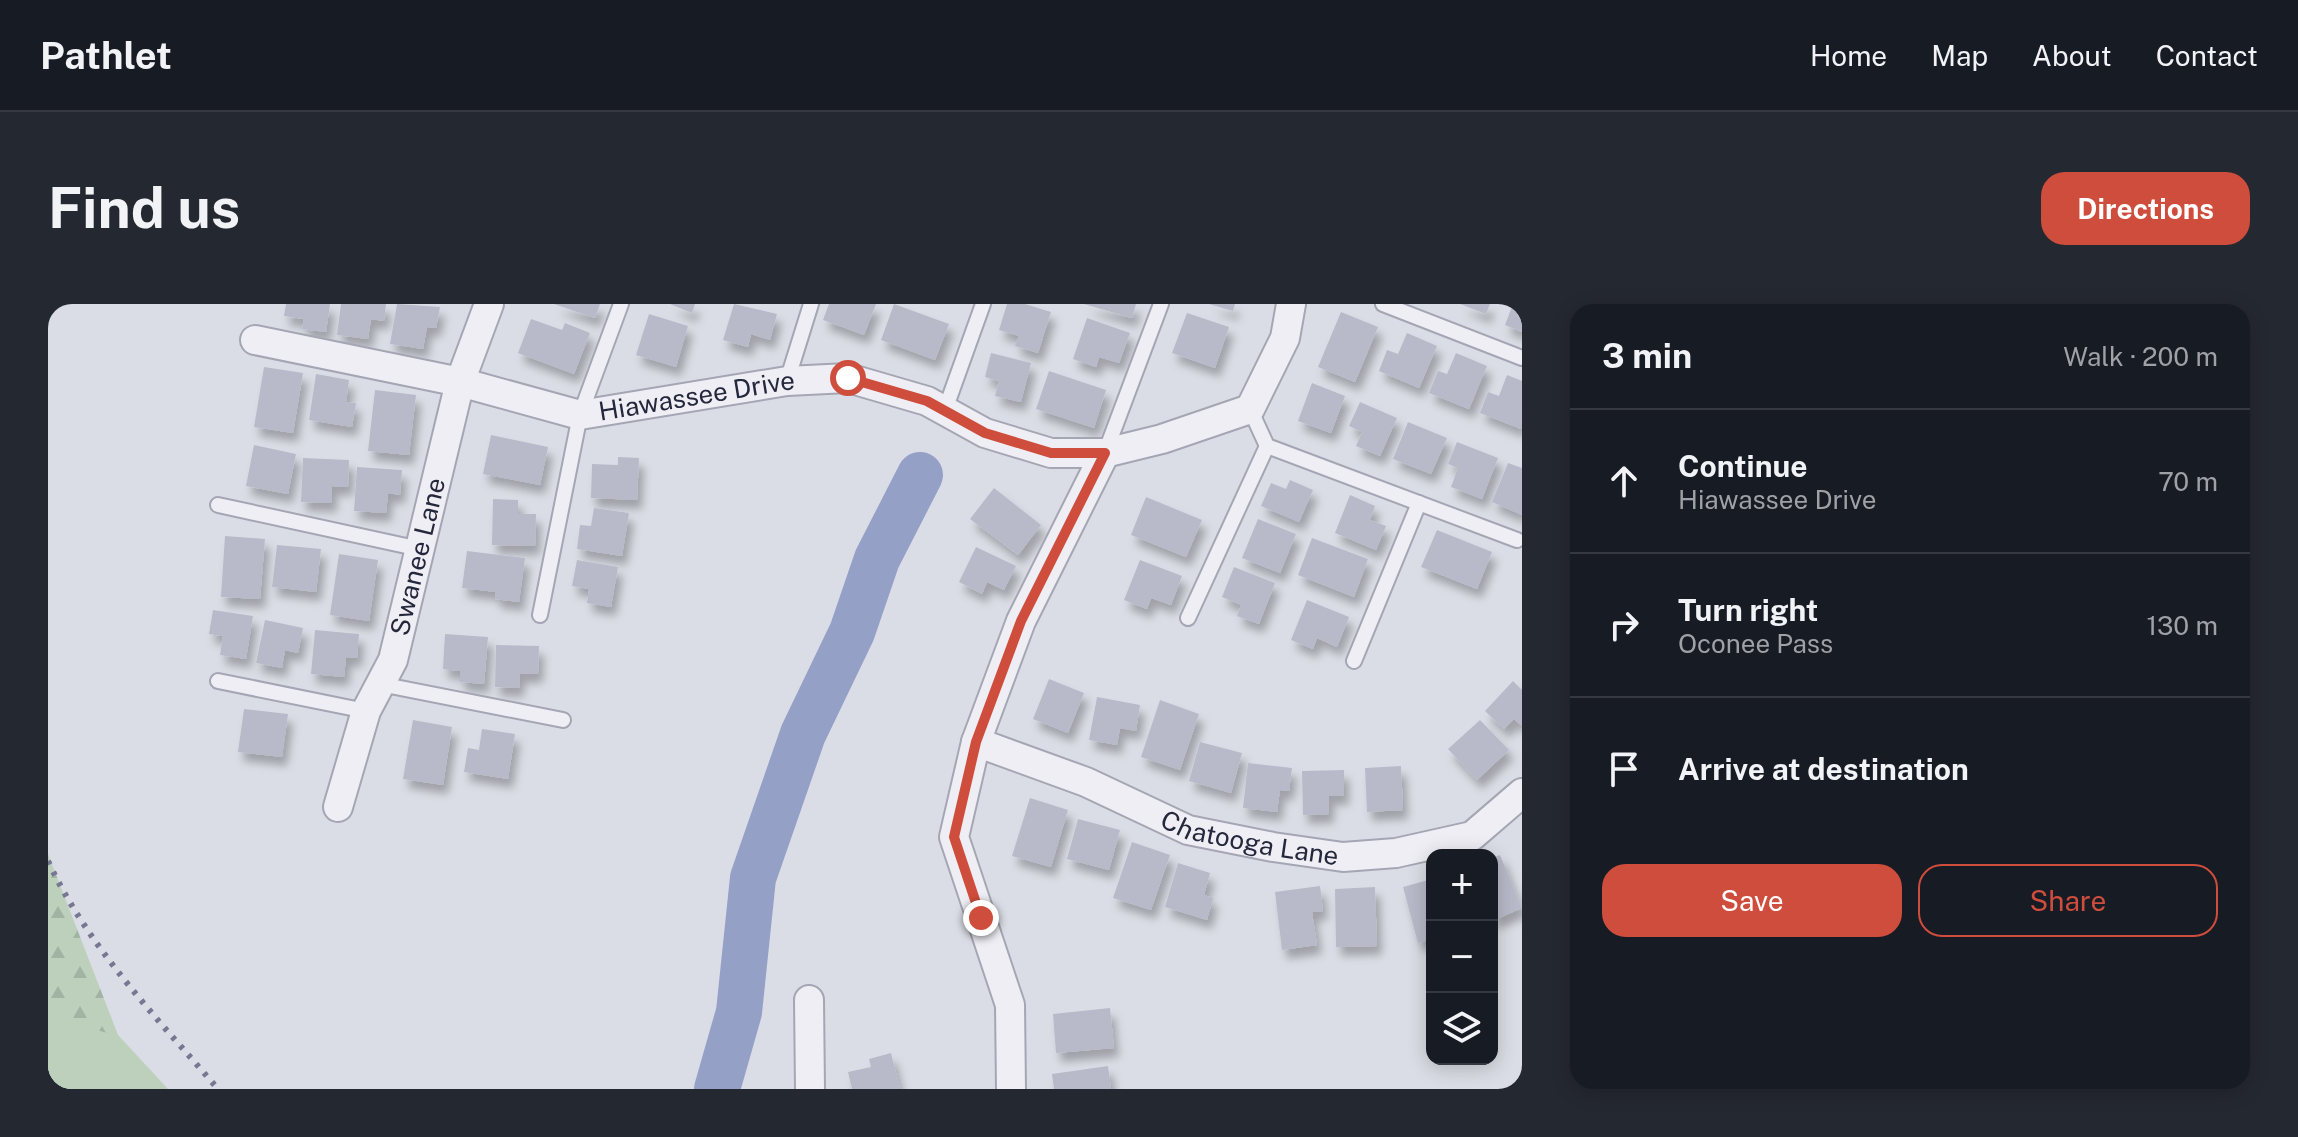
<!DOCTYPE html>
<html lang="en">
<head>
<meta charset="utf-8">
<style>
	:root { --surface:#171b24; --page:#242831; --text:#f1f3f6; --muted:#9ea1a6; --line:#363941; --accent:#cf4d3c }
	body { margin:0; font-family:"Public Sans",sans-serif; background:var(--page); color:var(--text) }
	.controls { position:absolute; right:24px; bottom:24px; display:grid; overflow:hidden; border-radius:16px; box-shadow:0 4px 20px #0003 }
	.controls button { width:72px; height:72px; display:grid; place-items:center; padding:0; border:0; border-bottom:2px solid var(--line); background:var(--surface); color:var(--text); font:40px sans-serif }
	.stop { position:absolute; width:24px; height:24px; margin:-18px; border:6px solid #cf4d3c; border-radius:50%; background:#fff }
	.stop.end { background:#cf4d3c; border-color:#fff; box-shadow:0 2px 8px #0008 }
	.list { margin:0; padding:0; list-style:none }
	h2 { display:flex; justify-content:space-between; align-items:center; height:104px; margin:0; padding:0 32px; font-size:34px }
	h2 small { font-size:26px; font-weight:400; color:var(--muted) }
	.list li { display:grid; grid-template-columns:52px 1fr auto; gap:24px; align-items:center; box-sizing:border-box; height:144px; padding:0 32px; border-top:2px solid var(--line) }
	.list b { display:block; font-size:30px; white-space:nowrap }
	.list p { margin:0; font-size:26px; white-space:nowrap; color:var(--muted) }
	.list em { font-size:26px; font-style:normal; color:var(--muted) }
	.actions { display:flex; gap:16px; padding:24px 32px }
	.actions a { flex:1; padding:18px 0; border:2px solid var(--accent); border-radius:24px; text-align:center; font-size:28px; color:var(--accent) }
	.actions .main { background:var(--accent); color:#fff }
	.icon { flex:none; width:44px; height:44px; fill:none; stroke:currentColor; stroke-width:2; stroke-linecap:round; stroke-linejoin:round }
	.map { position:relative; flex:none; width:1474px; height:785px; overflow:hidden; border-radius:24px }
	header { display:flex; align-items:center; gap:48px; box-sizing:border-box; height:112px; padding:0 40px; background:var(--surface); border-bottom:2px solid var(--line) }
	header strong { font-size:38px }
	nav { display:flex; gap:44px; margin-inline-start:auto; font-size:28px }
	.intro { display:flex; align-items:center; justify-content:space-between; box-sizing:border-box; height:192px; padding:0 48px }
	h1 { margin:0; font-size:56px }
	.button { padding:20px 36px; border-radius:24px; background:var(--accent); color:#fff; font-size:28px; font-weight:700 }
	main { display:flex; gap:48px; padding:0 48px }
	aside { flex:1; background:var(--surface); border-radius:24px; box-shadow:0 4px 20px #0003 }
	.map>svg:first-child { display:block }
	.forest { fill:url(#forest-firs) }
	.park { fill:#bcd0bc }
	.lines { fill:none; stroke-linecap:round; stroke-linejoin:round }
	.river { stroke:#95a0c7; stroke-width:46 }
	.building { fill:#b8bac9; filter:url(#shadow) }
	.lane-casing { stroke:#a4a6b3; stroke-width:18 }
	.street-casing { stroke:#a4a6b3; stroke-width:32 }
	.lane { stroke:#eeeef4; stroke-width:14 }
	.street { stroke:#eeeef4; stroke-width:28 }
	.rail { stroke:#757890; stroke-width:6; stroke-dasharray:4 8; stroke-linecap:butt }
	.route { stroke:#cf4d3c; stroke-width:10 }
	.labels { text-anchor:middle; stroke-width:6; stroke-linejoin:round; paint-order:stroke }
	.street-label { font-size:26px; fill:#25273c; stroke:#eaecf4 }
</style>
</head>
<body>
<header>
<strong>Pathlet</strong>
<nav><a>Home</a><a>Map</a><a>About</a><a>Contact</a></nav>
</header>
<div class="intro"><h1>Find us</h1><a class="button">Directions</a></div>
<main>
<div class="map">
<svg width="1474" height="785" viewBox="0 0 1474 785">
	<defs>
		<pattern id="forest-firs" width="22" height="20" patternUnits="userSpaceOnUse" patternTransform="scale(2)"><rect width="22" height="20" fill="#bcd0bc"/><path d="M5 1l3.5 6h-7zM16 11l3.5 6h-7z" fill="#a1b3a2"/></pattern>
		<filter id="shadow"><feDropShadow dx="5" dy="9" stdDeviation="4" flood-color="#0004"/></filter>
	</defs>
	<rect width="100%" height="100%" fill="#dbdde6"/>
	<path class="forest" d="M0,550L91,785H0Z"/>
	<path class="park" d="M0,713L71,732L120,785H0Z"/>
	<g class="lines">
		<path class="river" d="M669,785L691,708L705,574L755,430L804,328L829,255L872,171"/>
	</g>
	<g class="building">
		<path d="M238,0H282L278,28L254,25L256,15L236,12Z"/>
		<path d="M293,0H338L336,17L323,15L320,35L289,31Z"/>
		<path d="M349,0L392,3L388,24L379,23L375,45L342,40Z"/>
		<path d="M506,0H552L547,14Z"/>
		<path d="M622,0H647L644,9Z"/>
		<path d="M686,0L729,10L722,36L703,30L700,43L675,36Z"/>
		<path d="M781,0H828L816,31L775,16Z"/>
		<path d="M846,0L901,20L887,56L833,36Z"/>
		<path d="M959,0H977L1003,8L990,49L967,42L971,32L951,26Z"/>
		<path d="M1036,0H1088L1084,14Z"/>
		<path d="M1161,0H1187L1185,7Z"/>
		<path d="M1412,0H1442L1438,10Z"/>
		<path d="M1465,0H1474V28L1457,21Z"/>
		<path d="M1293,8L1330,23L1307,78L1270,63Z"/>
		<path d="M1139,9L1181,23L1167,64L1124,49Z"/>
		<path d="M601,10L640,22L628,63L588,51Z"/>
		<path d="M1039,14L1082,29L1071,59L1051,53L1048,63L1025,55Z"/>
		<path d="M483,15L514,26L517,19L542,29L526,70L470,49Z"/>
		<path d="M1359,29L1389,42L1371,84L1331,67L1339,46L1350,50Z"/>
		<path d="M943,49L983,59L973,98L947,92L951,77L937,73Z"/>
		<path d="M1408,49L1439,62L1421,105L1381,89L1390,67L1399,70Z"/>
		<path d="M216,63L255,69L245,129L206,123Z"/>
		<path d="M1001,67L1058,86L1046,124L988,105Z"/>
		<path d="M268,70L301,76L298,98L308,99L304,123L261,116Z"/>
		<path d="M1459,71L1474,77L1473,125L1432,109L1440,88L1451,92Z"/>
		<path d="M1264,79L1297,92L1283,129L1250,117Z"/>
		<path d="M327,86L368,91L361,151L320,147Z"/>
		<path d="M1312,98L1349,114L1332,152L1308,142L1314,128L1301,122Z"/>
		<path d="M1360,118L1399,134L1383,170L1345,155Z"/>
		<path d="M443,131L500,143L492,181L435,170Z"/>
		<path d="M1409,138L1450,154L1434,195L1403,183L1410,164L1400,160Z"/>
		<path d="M206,141L248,150L240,190L198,182Z"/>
		<path d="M570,153L591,154L589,196L543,194L544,160L570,161Z"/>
		<path d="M255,154L301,156L300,183L284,182V199L253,198Z"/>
		<path d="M1460,159L1474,164V211L1444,198Z"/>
		<path d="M309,163L354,166L352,191L340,189L338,209L306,207Z"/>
		<path d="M1242,176L1265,186L1251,218L1213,202L1223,179L1238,185Z"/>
		<path d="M946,184L993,221L970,251L922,215Z"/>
		<path d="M1302,191L1327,202L1322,216L1338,222L1328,246L1287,229Z"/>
		<path d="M1098,193L1154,216L1138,253L1083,231Z"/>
		<path d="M445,195L470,196V210H488L487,242L444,241Z"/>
		<path d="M546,204L581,209L574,252L529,245L532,221L543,222Z"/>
		<path d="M1210,215L1248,230L1232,269L1194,254Z"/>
		<path d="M1389,226L1444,248L1429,285L1373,263Z"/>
		<path d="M177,232L217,235L212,295L173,293Z"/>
		<path d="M1264,234L1320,255L1306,293L1250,271Z"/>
		<path d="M229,241L273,245L268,288L224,283Z"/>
		<path d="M928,243L968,262L956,286L939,278L934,290L911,278Z"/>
		<path d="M419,247L477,254L471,298L447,295L448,288L414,284Z"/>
		<path d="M291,250L330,256L321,317L282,311Z"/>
		<path d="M529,256L570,263L563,303L539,299L541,285L524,282Z"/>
		<path d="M1092,256L1134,272L1123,301L1103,294L1099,305L1076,296Z"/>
		<path d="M1186,263L1227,279L1211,320L1189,312L1193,301L1174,293Z"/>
		<path d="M1259,296L1301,313L1289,343L1269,334L1265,345L1243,336Z"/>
		<path d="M165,306L205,312L198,355L172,351L175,332L161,330Z"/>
		<path d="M217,316L255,324L250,349L237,346L234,364L208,359Z"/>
		<path d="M267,326L311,330L309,354L298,353L296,373L263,370Z"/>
		<path d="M397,330L440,333L436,380L412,378V367L395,365Z"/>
		<path d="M448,341L491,342L490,370H472L471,384L447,383Z"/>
		<path d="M1001,375L1036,389L1020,429L985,415Z"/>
		<path d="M1465,377L1474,386V422L1466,415L1456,425L1437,407Z"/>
		<path d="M1049,393L1092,401L1088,427L1072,424L1069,441L1041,436Z"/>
		<path d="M1112,396L1151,410L1132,466L1093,453Z"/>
		<path d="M196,405L240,410L234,453L190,448Z"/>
		<path d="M365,416L404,423L395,481L355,475Z"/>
		<path d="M1432,416L1461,446L1429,476L1400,445Z"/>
		<path d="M434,425L467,430L460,475L416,468L420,444L431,446Z"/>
		<path d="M1152,438L1194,449L1183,489L1141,477Z"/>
		<path d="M1200,459L1244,464L1241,487L1232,486L1229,508L1195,504Z"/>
		<path d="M1353,462L1355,506L1319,508L1317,464Z"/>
		<path d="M1296,466V492H1281V510L1255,511L1254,467Z"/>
		<path d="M982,494L1020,506L1003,563L964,552Z"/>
		<path d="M1030,515L1072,526L1061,566L1019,555Z"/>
		<path d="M1084,538L1122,551L1103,606L1065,594Z"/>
		<path d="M1452,551L1474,604L1444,617V554Z"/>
		<path d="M1130,559L1162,569L1156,591L1165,594L1159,616L1117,603Z"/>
		<path d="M1384,575V635L1370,639L1355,583Z"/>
		<path d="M1272,582L1275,607L1264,608L1269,641L1234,646L1227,588Z"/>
		<path d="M1327,583L1329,642L1288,643L1287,585Z"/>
		<path d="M1062,704L1066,744L1008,749L1005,710Z"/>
		<path d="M843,749L852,785H804L800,768L823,763L821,755Z"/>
		<path d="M1060,762L1063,785H1006L1004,770Z"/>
	</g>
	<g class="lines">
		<defs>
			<g id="lane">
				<path d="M1335,0L1474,54"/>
				<path d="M739,77L763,0"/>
				<path d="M1202,105L1219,142L1469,236"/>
				<path d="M897,106L935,0"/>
				<path d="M1057,149L1113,0"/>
				<path d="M170,201L372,245"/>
				<path d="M492,311L532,111L573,0"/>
				<path d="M1140,314L1219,142"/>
				<path d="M1306,357L1371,199"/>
				<path d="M170,377L318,407"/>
				<path d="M332,380L515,416"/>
			</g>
			<g id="street">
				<path id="s1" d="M207,36L412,78L532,111L739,77L800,74L879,97L937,129L1003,149H1057L1114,135L1202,105L1237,34L1243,0"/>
				<path id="s2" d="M928,438L1038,478L1140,526L1225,543L1295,553L1348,549L1424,532L1474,489"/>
				<path id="s3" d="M290,503L318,407L345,356L412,78L441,0"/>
				<path d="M761,696L762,785"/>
				<path d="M963,785L962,701L906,533L928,438L973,317L1057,149"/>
			</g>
		</defs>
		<use href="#lane" class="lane-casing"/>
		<use href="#street" class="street-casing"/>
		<use href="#lane" class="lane"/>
		<use href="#street" class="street"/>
		<g class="rail">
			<path d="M0,9L3,0"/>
			<path d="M0,557C40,643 108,713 170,785"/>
		</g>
	</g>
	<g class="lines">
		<path class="route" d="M800,74L879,97L937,129L1003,149H1057L973,317L928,438L906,533L933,614"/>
	</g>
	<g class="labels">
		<g class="street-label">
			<text dy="9" stroke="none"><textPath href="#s1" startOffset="452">Hiawassee Drive</textPath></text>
			<text dy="9" stroke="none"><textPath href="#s3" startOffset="264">Swanee Lane</textPath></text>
			<text dy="9" stroke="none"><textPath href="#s2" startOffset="292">Chatooga Lane</textPath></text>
		</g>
	</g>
</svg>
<div class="controls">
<button>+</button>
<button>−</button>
<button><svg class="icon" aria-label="layers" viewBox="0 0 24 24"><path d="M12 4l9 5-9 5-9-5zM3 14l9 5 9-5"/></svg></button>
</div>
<div class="stop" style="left:800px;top:74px"></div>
<div class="stop end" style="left:933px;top:614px"></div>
</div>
<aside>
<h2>3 min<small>Walk · 200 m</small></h2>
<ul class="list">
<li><svg class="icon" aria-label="ahead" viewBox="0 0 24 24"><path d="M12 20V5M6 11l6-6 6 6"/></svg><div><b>Continue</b><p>Hiawassee Drive</p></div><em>70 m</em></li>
<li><svg class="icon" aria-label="right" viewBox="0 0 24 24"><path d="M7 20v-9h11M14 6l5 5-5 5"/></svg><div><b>Turn right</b><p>Oconee Pass</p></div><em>130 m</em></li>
<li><svg class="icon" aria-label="arrive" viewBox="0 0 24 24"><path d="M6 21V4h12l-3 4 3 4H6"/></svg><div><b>Arrive at destination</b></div></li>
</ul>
<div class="actions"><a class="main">Save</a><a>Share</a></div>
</aside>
</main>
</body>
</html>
